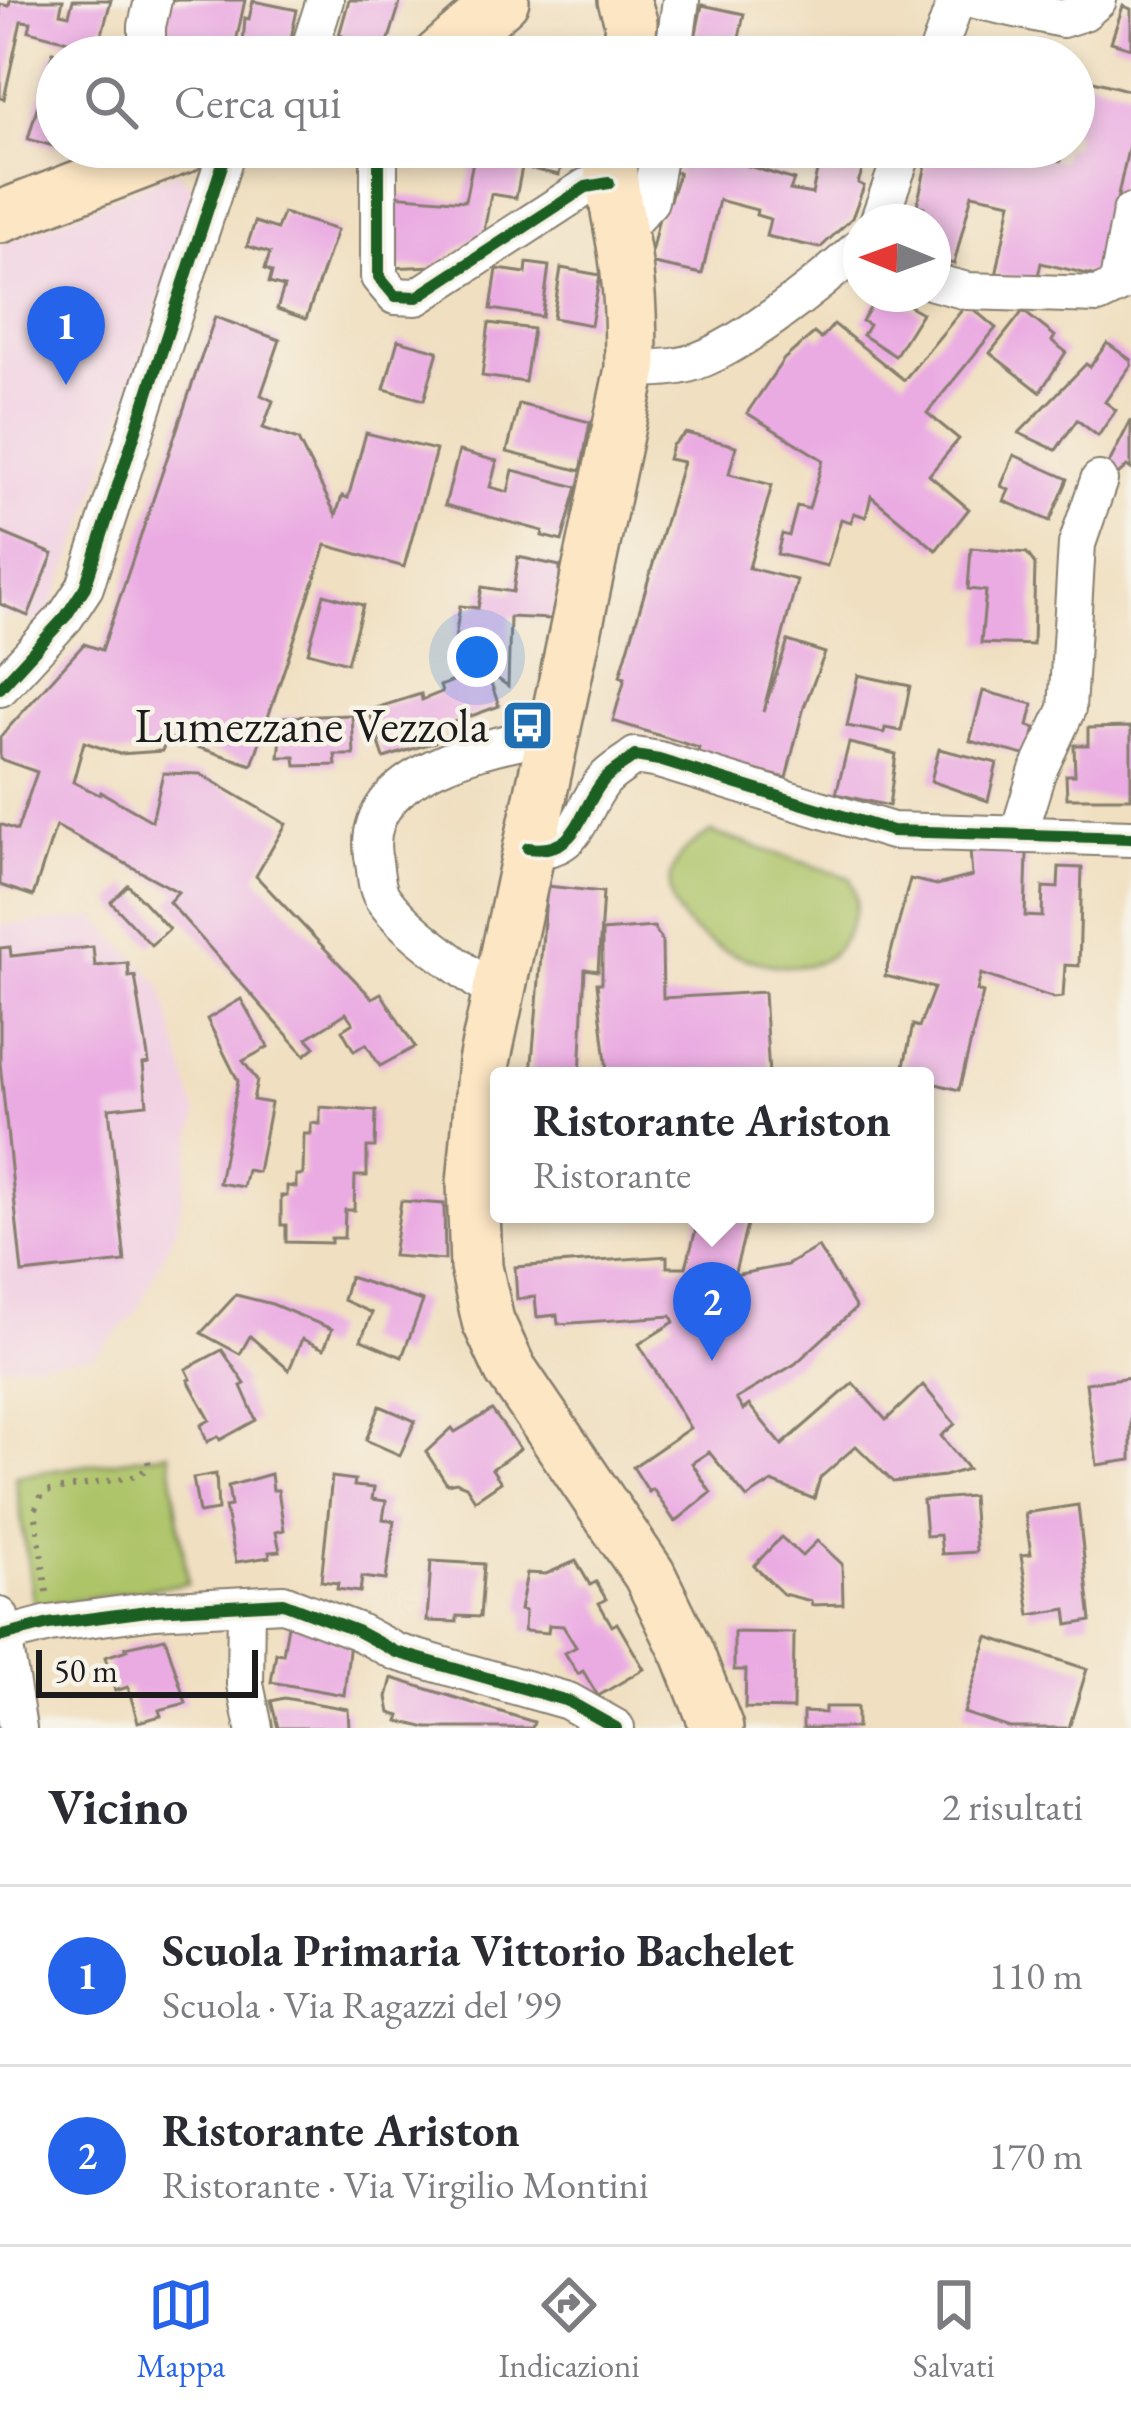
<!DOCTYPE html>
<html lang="it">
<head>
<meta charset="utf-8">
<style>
	:root { --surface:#fff; --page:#f2f2f3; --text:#2b2b33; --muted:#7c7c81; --line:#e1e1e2; --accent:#2563eb }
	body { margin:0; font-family:"EB Garamond",serif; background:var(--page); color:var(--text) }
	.compass { position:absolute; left:843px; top:204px; width:108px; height:108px; border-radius:50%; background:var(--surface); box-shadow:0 6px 18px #0003; rotate:271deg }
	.scale { position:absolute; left:36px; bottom:30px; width:222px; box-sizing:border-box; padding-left:12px; border:6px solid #1c1c1c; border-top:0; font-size:33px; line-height:42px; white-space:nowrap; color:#1c1c1c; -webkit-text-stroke:9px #f7f3e8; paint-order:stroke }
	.you { position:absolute; left:477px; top:657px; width:42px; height:42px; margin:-30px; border:9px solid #fff; border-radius:50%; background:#1a73e8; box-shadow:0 0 0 18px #1a73e833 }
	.badge { display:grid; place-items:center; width:78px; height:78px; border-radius:50%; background:var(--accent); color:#fff; font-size:39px; font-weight:700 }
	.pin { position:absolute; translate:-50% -99px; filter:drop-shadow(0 3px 6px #0008) }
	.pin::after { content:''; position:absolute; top:63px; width:42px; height:36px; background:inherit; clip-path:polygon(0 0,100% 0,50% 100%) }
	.popup { position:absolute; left:490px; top:1067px; width:444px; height:156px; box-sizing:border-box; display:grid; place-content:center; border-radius:12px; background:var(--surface); filter:drop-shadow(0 3px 9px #0005); font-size:39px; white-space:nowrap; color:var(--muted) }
	.popup b { font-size:45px; color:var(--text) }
	.popup::after { content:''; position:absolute; left:50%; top:100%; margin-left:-24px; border:24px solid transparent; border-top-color:var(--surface) }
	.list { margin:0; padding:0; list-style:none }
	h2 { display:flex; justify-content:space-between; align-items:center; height:156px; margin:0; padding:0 48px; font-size:51px }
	h2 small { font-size:39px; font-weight:400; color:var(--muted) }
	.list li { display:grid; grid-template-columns:78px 1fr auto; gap:36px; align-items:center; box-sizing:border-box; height:180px; padding:0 48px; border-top:3px solid var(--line) }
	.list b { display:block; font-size:45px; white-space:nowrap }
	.list p { margin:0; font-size:39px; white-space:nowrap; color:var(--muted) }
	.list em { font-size:39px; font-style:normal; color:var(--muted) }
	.icon { flex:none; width:66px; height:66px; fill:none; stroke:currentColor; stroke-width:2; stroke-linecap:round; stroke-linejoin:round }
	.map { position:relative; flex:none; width:1131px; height:1728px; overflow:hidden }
	.search { position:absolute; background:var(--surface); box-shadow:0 6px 18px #0003; left:36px; right:36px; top:36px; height:132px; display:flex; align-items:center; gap:30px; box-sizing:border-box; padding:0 42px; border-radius:66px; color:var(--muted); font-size:45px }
	.sheet { height:516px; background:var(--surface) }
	nav { display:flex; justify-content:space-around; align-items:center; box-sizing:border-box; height:168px; border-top:3px solid var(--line); background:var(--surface); font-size:33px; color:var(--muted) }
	nav a { display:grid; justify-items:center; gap:6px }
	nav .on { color:var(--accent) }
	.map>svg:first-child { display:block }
	.built { fill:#f1d0e3 }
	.green { fill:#aec469; stroke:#657042; stroke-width:3 }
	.building { fill:#eaaae2 }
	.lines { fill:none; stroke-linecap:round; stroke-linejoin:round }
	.street-casing { stroke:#867e6e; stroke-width:40 }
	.secondary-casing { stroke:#867e6e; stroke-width:56 }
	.path { stroke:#867e6e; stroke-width:6; stroke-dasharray:3 9; stroke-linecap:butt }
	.street { stroke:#fff; stroke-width:36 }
	.secondary { stroke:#fce6c4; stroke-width:51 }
	.cycleway-casing { stroke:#f7f3e8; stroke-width:20 }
	.cycleway { stroke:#1b5e20; stroke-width:12 }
	.labels { text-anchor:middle; stroke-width:9; stroke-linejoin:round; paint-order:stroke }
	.poi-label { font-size:48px; fill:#1c1c1c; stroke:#f7f3e8; text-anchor:end }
</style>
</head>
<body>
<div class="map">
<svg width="1131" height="1728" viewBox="0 0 1131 1728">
	<rect width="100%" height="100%" fill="#f7f3e8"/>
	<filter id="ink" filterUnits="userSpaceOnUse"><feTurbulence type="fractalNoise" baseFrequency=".00833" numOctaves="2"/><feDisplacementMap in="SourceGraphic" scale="24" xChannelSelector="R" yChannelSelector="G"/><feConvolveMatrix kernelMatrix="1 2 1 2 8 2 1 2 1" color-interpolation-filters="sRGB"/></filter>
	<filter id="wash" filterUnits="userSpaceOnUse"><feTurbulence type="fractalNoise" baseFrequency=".004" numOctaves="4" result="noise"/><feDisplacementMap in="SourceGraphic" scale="48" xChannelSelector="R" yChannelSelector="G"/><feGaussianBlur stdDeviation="2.7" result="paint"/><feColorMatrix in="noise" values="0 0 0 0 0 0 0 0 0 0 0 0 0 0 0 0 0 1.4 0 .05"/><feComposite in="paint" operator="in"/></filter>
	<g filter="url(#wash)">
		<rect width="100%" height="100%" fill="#f0dfc0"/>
		<g class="built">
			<path d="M176,172L197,191L85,525L45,624L0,615V245Z"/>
			<path d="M96,918L161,985L197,1115L178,1223L136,1313L94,1356L0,1366V925Z"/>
		</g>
		<g class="green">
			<path d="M711,832L850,878C859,899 858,909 848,930C841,945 833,958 816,963C762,980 631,927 681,855C688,846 702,838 711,832Z"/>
			<path d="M169,1453L188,1583L34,1606L15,1476Z"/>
		</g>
		<g id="blocks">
			<g class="building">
				<path d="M10,0H63L60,13L69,15L73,0H111L98,49L29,31L31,22L21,21L4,99L0,98V4L9,6Z"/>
				<path d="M168,0H245L234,51H218V57H161Z"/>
				<path d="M349,0H401L386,49L339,35Z"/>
				<path d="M253,1L297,10L287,57H242L245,18L249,19Z"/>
				<path d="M702,5L744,14L735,57H691Z"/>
				<path d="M1123,6L1131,9V48L1111,42Z"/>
				<path d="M53,52L57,54V147L28,139Z"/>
				<path d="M1082,78L1131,91V136L1100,277L1041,263L1037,280L996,276L1011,202L972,194L954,264L933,259V222H920L924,207L917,205L930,147H1048L1046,157L1061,161L1065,147H1074V111Z"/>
				<path d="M409,147H565L559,175L522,167L516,198L491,194L484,231L434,266L389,268L392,195L465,201L473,161L408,153Z"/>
				<path d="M770,147H870L858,183L864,186L852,218L820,248L766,236L770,219L756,215L757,210L719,200L702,274L649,263L663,199L670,200L679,173L664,168L671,148L698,156L700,151L794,180L790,190L812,194L817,171L768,155Z"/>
				<path d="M283,213L337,230L306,319L277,309L284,287L269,283L272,272L265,269L270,253L247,246L255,222L277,229Z"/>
				<path d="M527,263L549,266L542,317L491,309L497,269L526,273Z"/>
				<path d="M561,268L600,275L591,325L553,318Z"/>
				<path d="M888,294L922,313L895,356L863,335L869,325L862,321L877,297L883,301Z"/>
				<path d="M967,304L996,328L927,413L959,439L929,475L969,509L936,550L871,496L866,517L854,513L851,522L841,519L827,566L777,554L782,534L789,536L797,506L809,509L823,460L747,413L784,359L814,333L821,339L834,324L904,380Z"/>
				<path d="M1023,311L1055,336L1052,341L1066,352L1040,392L990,353Z"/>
				<path d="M215,317L280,340L261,395L273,401L263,428L298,440L336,515L342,496L348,498L366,433L436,450L404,567L326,545L252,765L167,737L162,751L119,754L84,742L73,782L100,795L101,792L152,821L163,773L200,774L286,824L256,876L372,998L381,993L415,1047L380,1066L366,1044L354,1051L342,1030L353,1023L346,1013L307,1038L315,1047L305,1055L169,902L178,892L56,826L33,896L0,885V824L17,830L37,772L0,759V737L84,644L102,650Z"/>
				<path d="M489,323L533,329L525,382L482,376Z"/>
				<path d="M398,340L438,351L424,400L384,389Z"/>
				<path d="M1107,343L1131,360V365L1105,402L1116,410L1098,436L1077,420L1056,450L1019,433L1086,364L1090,367Z"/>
				<path d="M519,404L590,422L581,471L507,452Z"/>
				<path d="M1131,420V469L1127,466L1117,476L1106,469Z"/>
				<path d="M686,433L736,446L729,474L772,485L749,568L797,580L763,712L788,641L825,653L804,707L786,778L697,756L699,748L613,721L625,678L620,676L683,462L668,459L672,445Z"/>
				<path d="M459,451L497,461L490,487L508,492L513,470L577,487L562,541L542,536L543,531L445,505Z"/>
				<path d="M1014,455L1068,479L1050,521L1004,501L1009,490L1001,486Z"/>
				<path d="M0,532L53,554L28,616L0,604Z"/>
				<path d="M971,548L1027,553L1035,564L1033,645L981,643L986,591L968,589Z"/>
				<path d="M518,557L560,566V584L551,619L510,617L508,686L488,672V662H476L454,646L460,606L478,608L482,587L513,592Z"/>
				<path d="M324,594L363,605L347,663L308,652Z"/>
				<path d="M471,668L478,684L490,680L499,706L432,730L435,742L384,758L369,710L421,694L422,700L442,692L440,686L458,679L455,673Z"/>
				<path d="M858,675L910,686L901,731L885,728L884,733L847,726Z"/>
				<path d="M983,691L1033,704L1028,726L1035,728L1028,756L970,741Z"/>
				<path d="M352,715L354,755H335L336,765L296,766L295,757H279L283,717Z"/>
				<path d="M1131,727V798H1067L1066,775H1075L1074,745H1088V728Z"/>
				<path d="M849,743L896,754L889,806L836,794Z"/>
				<path d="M939,749L997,763L988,801L931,781Z"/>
				<path d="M970,850L1027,853L1025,916L1042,917L1043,887L1058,888L1059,867L1082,868L1079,966L1065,965L1063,997L1054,998L981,974L977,991L983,993L959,1090L925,1081V1076L903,1070L913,1025L919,1027L934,988L885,976L910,879L937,885L972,876Z"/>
				<path d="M128,885L169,929L151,945L111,902Z"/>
				<path d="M547,886L603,892L598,971L585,969L580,1076L531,1074Z"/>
				<path d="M654,927L662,941L663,998L764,992L769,1076H615V1071H607L597,983H602V931Z"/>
				<path d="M10,947L11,956L93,947L95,966L128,963L129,977L135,976L149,1063L143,1064L147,1104L109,1108L125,1262L22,1273L0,1063V948Z"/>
				<path d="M241,999L268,1047L243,1061L257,1080L253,1100L271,1103L258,1172L247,1170L243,1187L219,1183L238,1081L207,1019Z"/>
				<path d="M320,1107L376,1111L375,1147H367V1176H355L354,1210H345L344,1238H331V1243L286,1242V1225H281V1196H287V1186L296,1187V1175H303L304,1134H311V1123L320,1124Z"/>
				<path d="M401,1201L444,1204L445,1260L393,1256Z"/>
				<path d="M700,1214H750L734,1275L787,1265L818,1247L856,1308L795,1364L736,1399L743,1410L749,1405L782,1445L853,1383L886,1420L923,1385L955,1424L941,1436L968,1469L944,1476L893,1482L856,1446L820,1478L814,1499L772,1482L747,1498L709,1452L692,1463L711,1493L675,1522L653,1489L649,1492L633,1467L690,1428L639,1344L674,1322L671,1316L558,1324L557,1315L537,1317L535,1297L517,1299L515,1267L667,1256V1267H686Z"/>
				<path d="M349,1277L423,1301L402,1357L361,1340L372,1313L343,1300Z"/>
				<path d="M236,1295L272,1304L332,1329L324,1349L302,1339L289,1370L250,1336L240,1354L201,1333Z"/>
				<path d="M222,1350L245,1384L241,1386L256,1420L220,1440L218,1436L207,1442L201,1425L210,1420L188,1380L191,1379L186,1369Z"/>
				<path d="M1131,1377V1460L1097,1465L1086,1383Z"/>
				<path d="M380,1406L415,1421L400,1455L366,1440Z"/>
				<path d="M492,1410L520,1449L492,1469L501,1482L475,1500L466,1486L456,1482L447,1484L426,1452L452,1428L455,1432Z"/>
				<path d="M216,1474L218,1510L199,1513L193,1478Z"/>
				<path d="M271,1474L273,1490H278L284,1530L276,1532L280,1551L269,1552L270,1557L236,1562L225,1507L231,1506L228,1486Z"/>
				<path d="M332,1477L355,1480L354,1486L374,1488L372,1499L386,1501L383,1519L394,1521L386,1580L362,1577L360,1592L337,1589L338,1583L321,1581Z"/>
				<path d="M972,1496L976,1552L942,1554L940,1535L926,1536L923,1500Z"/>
				<path d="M1078,1505L1091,1621L1068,1625L1066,1609L1030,1615L1021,1555L1031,1554L1025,1513Z"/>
				<path d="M781,1537L802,1556L817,1541L842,1564L843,1604L812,1605L811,1601L783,1594L754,1566Z"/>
				<path d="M431,1561L484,1564L480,1617L457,1616V1622L427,1621Z"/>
				<path d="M576,1561L590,1585L596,1582L606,1599L599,1603L612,1626L617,1623L644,1669L598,1696L583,1671L578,1674L565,1653L576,1647L563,1626L549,1625L548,1633L524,1631L525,1611L520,1610L527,1573L546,1574Z"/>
				<path d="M288,1625L309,1626L332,1635V1641L350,1642L344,1695L271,1682L276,1653L283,1654Z"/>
				<path d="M734,1632L794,1633L793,1709L745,1708L746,1670H734Z"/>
				<path d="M988,1637L1087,1669L1069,1728H1010L964,1713Z"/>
				<path d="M165,1638L186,1703L159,1710L161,1716L138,1722L128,1687L115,1691L105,1657L127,1650L125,1647Z"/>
				<path d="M392,1678L511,1715L534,1722L532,1728H427L398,1721L400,1716L390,1713L387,1697Z"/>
				<path d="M284,1698L348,1709L349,1728H278L271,1701Z"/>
				<path d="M825,1707H857V1728H803V1712L825,1713Z"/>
			</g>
		</g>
	</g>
	<g filter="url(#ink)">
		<use href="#blocks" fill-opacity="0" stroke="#867e6e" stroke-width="3"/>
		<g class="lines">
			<defs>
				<g id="street">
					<path d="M975,0L1062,19L1084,12L1098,0"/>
					<path d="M147,57V26L153,0"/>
					<path d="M307,57L325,0"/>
					<path d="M673,57L681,0"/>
					<path d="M936,57L956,0"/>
					<path d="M379,147V277L395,296L417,297L586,187L609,183"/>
					<path d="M878,222L905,147"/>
					<path d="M621,233L650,201L660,147"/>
					<path d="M933,282L967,291L1098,295L1131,279"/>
					<path d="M1118,282L1131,212"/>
					<path d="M631,369C647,368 664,369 679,366C729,358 823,281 861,246"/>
					<path d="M0,688L66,616L85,587L228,147"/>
					<path d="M1018,835L1037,773L1067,709L1077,544L1099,480"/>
					<path d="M528,848C579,855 578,812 603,781C611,771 625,764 635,756L659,760L892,831L1131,838"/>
					<path d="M496,995C459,964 413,939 384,900C375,889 376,870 373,856C360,771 489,746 551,734"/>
					<path d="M246,1605L245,1684L254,1728"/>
					<path d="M0,1616L18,1728"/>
					<path d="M3,1636L49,1624L155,1610L283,1603L357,1631L396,1652L568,1701L616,1728"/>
				</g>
				<g id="secondary">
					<path d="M624,0L631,22L628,57"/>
					<path d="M438,57L503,0"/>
					<path d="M610,147C609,178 616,203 621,233C630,278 631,323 631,369L484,1062L473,1183L476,1267L488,1321L510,1369L649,1574L688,1654L717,1728"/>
					<path d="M0,217L183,147"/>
				</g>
			</defs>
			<use href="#street" class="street-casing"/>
			<use href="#secondary" class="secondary-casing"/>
			<path class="path" d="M47,1592L35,1510L43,1492L138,1476L149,1466L147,1456"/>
			<use href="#street" class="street"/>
			<use href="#secondary" class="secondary"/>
			<defs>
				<g id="cycleway">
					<path d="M379,147V277L395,296L417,297L586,187L609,183"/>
					<path d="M0,688L66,616L85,587L228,147"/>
					<path d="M528,848C579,855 578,812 603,781C611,771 625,764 635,756L659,760L892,831L1131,838"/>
					<path d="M3,1636L49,1624L155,1610L283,1603L357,1631L396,1652L568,1701L616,1728"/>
				</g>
			</defs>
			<use href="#cycleway" class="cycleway-casing"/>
			<use href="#cycleway" class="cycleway"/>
		</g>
	</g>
	<defs>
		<symbol id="bus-square" viewBox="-11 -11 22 22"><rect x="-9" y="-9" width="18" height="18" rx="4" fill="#1f6fb2" stroke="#f7f3e8"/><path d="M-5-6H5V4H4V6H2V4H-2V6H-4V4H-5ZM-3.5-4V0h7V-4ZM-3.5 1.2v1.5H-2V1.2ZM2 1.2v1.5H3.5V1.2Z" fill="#fff"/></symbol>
	</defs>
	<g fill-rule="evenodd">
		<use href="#bus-square" x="498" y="696" width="59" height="59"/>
	</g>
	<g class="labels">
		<g class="poi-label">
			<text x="489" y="742">Lumezzane Vezzola</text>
		</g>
	</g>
</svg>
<svg class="compass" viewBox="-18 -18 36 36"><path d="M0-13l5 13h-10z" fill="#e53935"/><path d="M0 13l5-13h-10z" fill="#7c7c81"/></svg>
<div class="scale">50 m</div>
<div class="you"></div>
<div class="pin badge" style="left:66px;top:385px">1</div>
<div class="pin badge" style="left:712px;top:1361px">2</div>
<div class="popup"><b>Ristorante Ariston</b>Ristorante</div>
<div class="search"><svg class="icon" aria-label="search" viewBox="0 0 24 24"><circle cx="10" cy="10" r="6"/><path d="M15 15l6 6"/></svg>Cerca qui</div>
</div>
<section class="sheet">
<h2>Vicino<small>2 risultati</small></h2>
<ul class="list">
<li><span class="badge">1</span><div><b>Scuola Primaria Vittorio Bachelet</b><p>Scuola · Via Ragazzi del '99</p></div><em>110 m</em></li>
<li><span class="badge">2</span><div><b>Ristorante Ariston</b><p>Ristorante · Via Virgilio Montini</p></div><em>170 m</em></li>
</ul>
</section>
<nav>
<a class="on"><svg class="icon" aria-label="map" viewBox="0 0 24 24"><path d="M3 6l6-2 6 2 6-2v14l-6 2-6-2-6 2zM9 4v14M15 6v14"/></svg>Mappa</a>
<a><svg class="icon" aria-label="directions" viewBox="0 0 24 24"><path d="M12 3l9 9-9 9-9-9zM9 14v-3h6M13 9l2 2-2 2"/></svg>Indicazioni</a>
<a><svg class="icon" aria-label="saved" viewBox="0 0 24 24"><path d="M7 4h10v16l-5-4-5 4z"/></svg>Salvati</a>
</nav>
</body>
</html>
